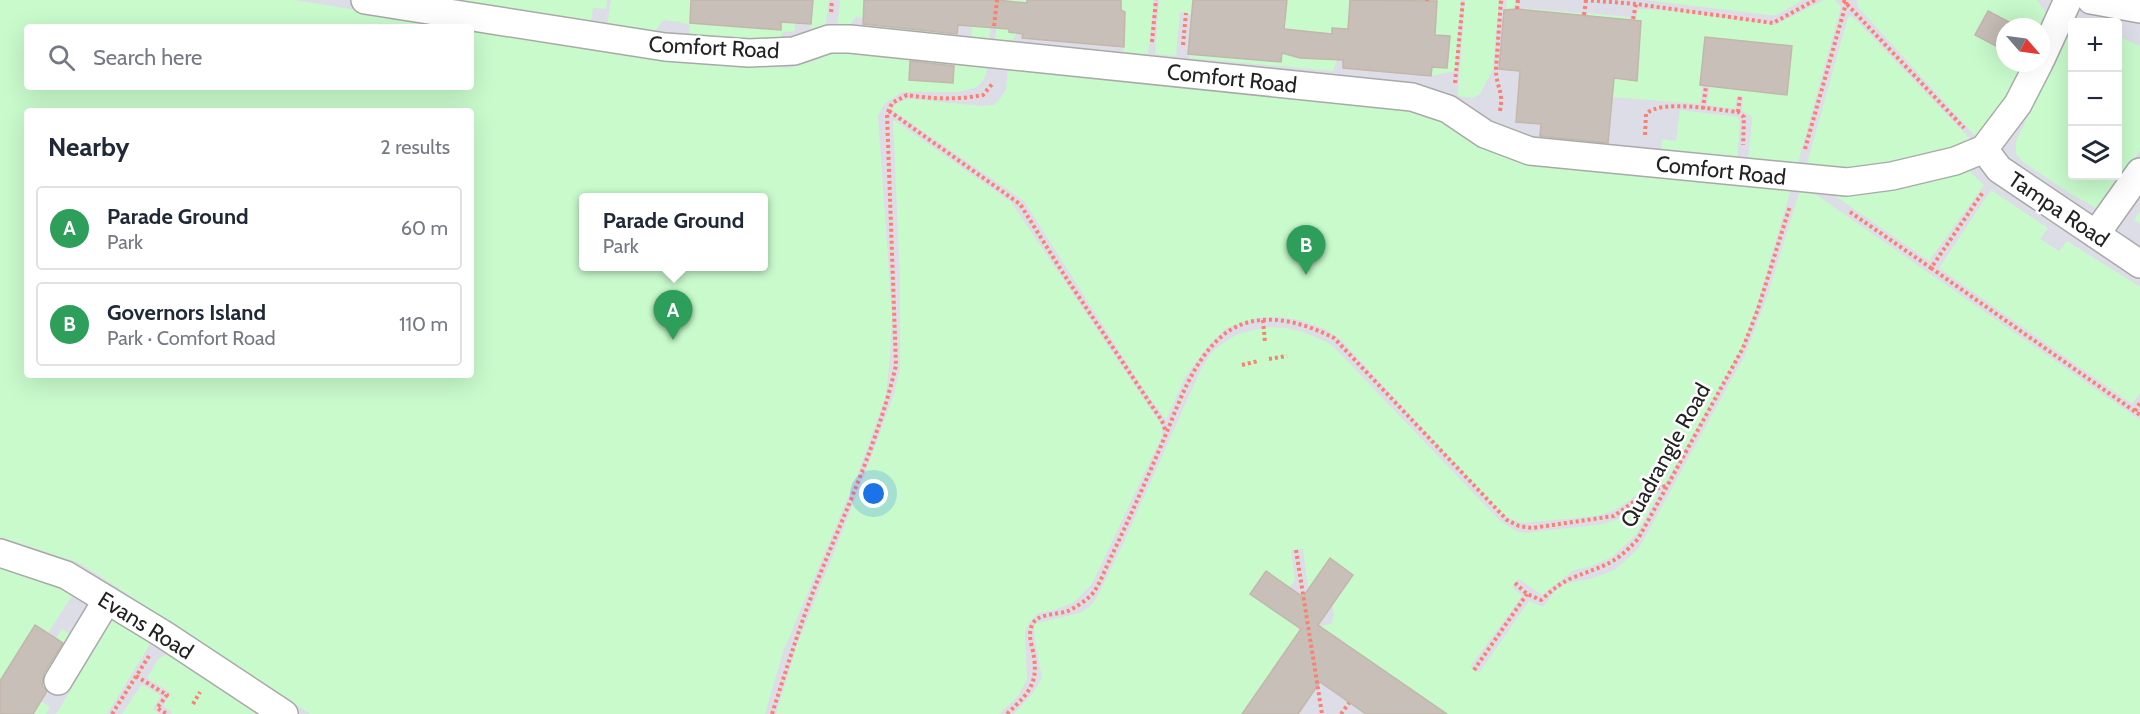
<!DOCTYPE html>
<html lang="en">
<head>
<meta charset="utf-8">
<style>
	:root { --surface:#fff; --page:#f2f2f3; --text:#1f2937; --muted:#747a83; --line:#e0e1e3; --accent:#2563eb }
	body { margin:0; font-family:Cabin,sans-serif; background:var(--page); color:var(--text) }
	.controls { position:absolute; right:18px; top:18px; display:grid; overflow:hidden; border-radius:6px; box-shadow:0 6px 24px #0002 }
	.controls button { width:54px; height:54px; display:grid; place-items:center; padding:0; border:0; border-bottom:2px solid var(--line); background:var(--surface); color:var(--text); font:30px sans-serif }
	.compass { position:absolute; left:1996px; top:18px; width:54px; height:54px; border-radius:50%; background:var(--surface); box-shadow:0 6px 24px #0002; rotate:118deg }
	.you { position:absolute; left:874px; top:494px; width:21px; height:21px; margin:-15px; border:4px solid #fff; border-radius:50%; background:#1a73e8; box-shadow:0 0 0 9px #1a73e833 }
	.badge { display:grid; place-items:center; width:39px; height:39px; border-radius:50%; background:var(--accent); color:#fff; font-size:20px; font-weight:700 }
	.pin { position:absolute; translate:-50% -50px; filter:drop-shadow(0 2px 3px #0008) }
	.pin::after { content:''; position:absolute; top:32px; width:21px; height:18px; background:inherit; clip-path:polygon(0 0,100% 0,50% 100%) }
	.popup { position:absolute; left:579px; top:193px; width:189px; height:78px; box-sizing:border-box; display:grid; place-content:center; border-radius:6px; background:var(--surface); filter:drop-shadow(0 2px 4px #0005); font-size:20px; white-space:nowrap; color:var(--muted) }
	.popup b { font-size:22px; color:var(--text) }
	.popup::after { content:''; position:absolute; left:50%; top:100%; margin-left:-12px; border:12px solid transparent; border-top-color:var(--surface) }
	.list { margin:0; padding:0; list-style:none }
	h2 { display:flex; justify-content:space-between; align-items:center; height:78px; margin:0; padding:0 24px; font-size:26px }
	h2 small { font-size:20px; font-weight:400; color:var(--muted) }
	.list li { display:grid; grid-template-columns:39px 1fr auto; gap:18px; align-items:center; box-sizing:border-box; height:84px; margin:0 12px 12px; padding:0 12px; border:2px solid var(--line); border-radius:6px }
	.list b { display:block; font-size:22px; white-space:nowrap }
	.list p { margin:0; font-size:20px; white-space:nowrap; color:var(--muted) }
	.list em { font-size:20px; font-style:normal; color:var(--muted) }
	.icon { flex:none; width:33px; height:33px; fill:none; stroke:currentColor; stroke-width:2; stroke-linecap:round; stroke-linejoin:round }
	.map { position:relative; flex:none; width:2140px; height:714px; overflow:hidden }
	.search { position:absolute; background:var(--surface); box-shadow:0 6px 24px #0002; left:24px; top:24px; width:450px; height:66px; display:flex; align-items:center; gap:15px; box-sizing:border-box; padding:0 21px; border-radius:6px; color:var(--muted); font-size:22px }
	.panel { position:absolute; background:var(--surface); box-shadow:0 6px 24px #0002; left:24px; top:108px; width:450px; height:270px; border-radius:6px }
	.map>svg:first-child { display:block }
	.park { fill:#c8facc; fill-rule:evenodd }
	.plaza { fill:#dddde8; fill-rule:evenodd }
	.building { fill:#c7bfb8; stroke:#c4b6ab; stroke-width:1.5 }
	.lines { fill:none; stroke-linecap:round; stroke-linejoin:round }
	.street-casing { stroke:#a9a9a9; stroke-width:30 }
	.path { stroke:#fa8072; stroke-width:4; stroke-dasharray:3 3; stroke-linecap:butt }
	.street { stroke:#fff; stroke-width:27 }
	.labels { text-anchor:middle; stroke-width:5; stroke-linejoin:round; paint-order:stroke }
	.street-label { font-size:22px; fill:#222; stroke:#fff }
</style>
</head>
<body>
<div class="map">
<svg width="2140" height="714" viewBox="0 0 2140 714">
	<rect width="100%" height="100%" fill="#f2efe9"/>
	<path class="park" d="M0,0H2140V714H0ZM2072,22H2118V176H2072ZM27,27H471V87H27ZM2005,27H2041V63H2005ZM27,111H471V375H27ZM583,198H763V266H583Z"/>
	<g class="plaza">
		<path d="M295,0H451L591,23L593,8L606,9L607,0H611L607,26L649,33L655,31L663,20L680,22L690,25L689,34L693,40L776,44L784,32L795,31V23L811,25L810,31L825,30L829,0H840L837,28H849L855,17L863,18V25L874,26L873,29L957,36V26H972L971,38L989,40L994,0H1000L995,40L1012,41L1017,33H1023V37L1123,47L1124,52L1148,54L1154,0H1159L1155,54L1176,56L1180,12L1192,14L1189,58L1333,71L1337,60H1343V68L1377,70L1398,56L1397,73L1431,76L1455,71L1461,0H1465L1458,93V96L1473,98L1480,94L1493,69L1499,0H1507L1506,9H1504L1499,69L1520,71L1516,122L1541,124L1540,137L1608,143L1612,97L1700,104L1702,86H1710L1707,105L1735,109L1737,96H1743L1742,111L1751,116L1752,120L1748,162L1797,166L1841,7L1835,0H1857L1858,7L1977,138L1985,142L2046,22V13L2037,0H2140V46L2118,36V22H2072V31L2067,36L2062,45L2016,141V154L2023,162L2071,194L2096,208L2105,205L2111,197L2140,150V211L2134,220L2140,224V287L2067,241L2059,251L2040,239L2048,228L1991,190L1939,268L2132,404L2140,393V420L1811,191L1800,190L1767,297L1745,355L1639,548L1616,569L1605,574L1590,579L1567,583L1555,591L1543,607L1529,601L1479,673L1470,667L1522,596L1512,587L1519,579L1542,595L1574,570L1589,567L1612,557L1636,535L1659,493L1647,497L1618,519L1603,524L1526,533L1516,531L1500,521L1331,344L1303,332L1286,328L1269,327L1254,330L1238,334L1223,343L1212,352L1201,369L1123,544L1096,599L1088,608L1080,613L1037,623L1034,625L1035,640L1042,678L1033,693L1014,714H999L1017,697L1027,680L1025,632L1029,623L1038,613L1051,611L1073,603L1092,584L1162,436V426L1011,202L894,120L893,121L900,278V369L894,394L864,477L797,645L776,714H765L783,652L859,471L886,395L890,357L892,317L878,116L884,104L902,92H957L975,88L980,84L985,77L988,65L845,52L831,53L814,61L790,68L643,57ZM1851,16L1855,19L1972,141L1890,167L1838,171L1806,167L1848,17ZM1008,67L1407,103L1455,123L1791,189L1755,312L1740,351L1665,484L1646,489L1615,510L1597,516L1521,523L1503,515L1340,339L1325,329L1300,320L1278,317L1259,318L1226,328L1208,346L1185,377L1166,420L1142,387L1024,201L892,110L895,105L904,100L913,99L981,106L994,105L999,100L1006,90ZM1680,110L1738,117L1740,122L1737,161L1661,155L1662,139L1676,141ZM1965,167L1984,185L1929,261L1831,193L1862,194L1876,192Z"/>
		<path d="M1515,0H1645L1769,15H1776L1803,0H1824L1775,25L1671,11L1638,9L1636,20L1630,19V17L1588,13V15H1581V13L1521,8L1520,10H1514Z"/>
		<path d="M0,537L79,563L92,571L310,714H263L170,653L159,658L147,678L171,693L163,706L172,712L171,714H159L153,709L161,696L142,684L122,714H107L149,646V639L108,612L94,641L98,644L56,714H46L50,707L41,701L48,690L39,684L72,636L62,629L56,638L48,633L75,591L0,562Z"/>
		<path d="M1303,549L1308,586L1317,585L1332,598L1334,615L1331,624L1320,626L1319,629L1339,677L1331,690L1366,714H1298L1305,663L1299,632L1296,624L1274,610L1295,580L1291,550Z"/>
	</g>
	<g class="building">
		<path d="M691,0H813L811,24L781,22V30L690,23Z"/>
		<path d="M864,0H996L1027,3V0H1121V10L1125,12L1124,47L1022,38L1023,34L1009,32V29L958,25L957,34L863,24Z"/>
		<path d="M1193,0H1287L1284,29L1332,34V28L1348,29L1350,0L1437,1L1435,35L1450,36L1447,68L1432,67L1431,76L1343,68V60L1300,58L1282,53L1281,62L1188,54Z"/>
		<path d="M1517,9L1641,21L1637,81L1614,78L1608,143L1540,136L1541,124L1516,122L1520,71L1499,69L1504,10Z"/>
		<path d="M1988,11L2013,24L2011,27H2005V39L2000,48L1975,35Z"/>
		<path d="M1705,37L1792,46L1787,95L1700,85Z"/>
		<path d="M910,61L954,66L953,83L909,80Z"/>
		<path d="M1330,558L1353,575L1318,625L1447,714H1366L1320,682L1298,714H1242L1301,629L1250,594L1266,571L1303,597Z"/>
		<path d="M35,625L63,643L44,673L42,686L47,691L33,714H0V681Z"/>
	</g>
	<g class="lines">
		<defs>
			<g id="street">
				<path d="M365,0L665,47L749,53L794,51L829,39H850L1412,97L1448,109L1485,134L1530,151L1847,182L1892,176L1955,161L1984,149L2018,104L2039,63"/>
				<path d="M2091,0L2140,9"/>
				<path d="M2041,59L2068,0"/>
				<path d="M1984,149L1999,169L2140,264"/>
				<path d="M2096,234L2140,172"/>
				<path d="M0,553L66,575L163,634L284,714"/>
				<path d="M58,681L107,600"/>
			</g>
		</defs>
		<use href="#street" class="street-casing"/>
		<g class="path">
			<path d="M1585,0L1636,4L1773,23L1815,0"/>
			<path d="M1843,0L1964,128"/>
			<path d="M1427,1V0"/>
			<path d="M1517,9L1518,0"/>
			<path d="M831,12L832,0"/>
			<path d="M1584,15L1586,0"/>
			<path d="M1633,19L1636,4"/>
			<path d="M994,26L997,0"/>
			<path d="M1152,42L1156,0"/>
			<path d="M1183,45L1186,13"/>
			<path d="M1455,83L1463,0"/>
			<path d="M1703,109L1706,86"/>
			<path d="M889,111L1020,204L1063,273L1162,421L1166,432"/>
			<path d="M1500,111C1504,90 1496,88 1496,69L1501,0"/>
			<path d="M1738,112L1740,96"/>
			<path d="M1645,135L1646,114C1661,99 1717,110 1738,112L1744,117L1743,145"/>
			<path d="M1805,149L1847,0"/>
			<path d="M1850,212L1931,268L1983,192"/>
			<path d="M1931,268L2140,415"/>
			<path d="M1263,320L1265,343"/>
			<path d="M1269,359L1287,356"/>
			<path d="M1242,365L1258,361"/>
			<path d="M2135,411L2140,403"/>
			<path d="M1296,550L1322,714"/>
			<path d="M1515,583L1527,594L1541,600C1551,591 1560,583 1572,578C1604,565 1613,566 1638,539L1743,348L1758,309L1790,206"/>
			<path d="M1474,670L1527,594"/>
			<path d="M136,676L167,695L157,708L167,714"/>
			<path d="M193,704L200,692"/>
			<path d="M112,714L149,656"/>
			<path d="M772,714C788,664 803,615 823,567C850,501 880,435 896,365L887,114L892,103L907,95C931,99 958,100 983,95L993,83"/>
			<path d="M1007,714C1031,691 1040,682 1032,647C1030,640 1029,632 1032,625C1037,613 1057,615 1068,611C1078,606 1087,600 1094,592C1101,581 1106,567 1112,555C1131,515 1149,474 1166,434C1180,400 1193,361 1222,336C1255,308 1301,321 1334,338L1507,520L1519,526L1532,528L1614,516L1650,490L1666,486"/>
			<path d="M1341,714L1349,703"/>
		</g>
		<use href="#street" class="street"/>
	</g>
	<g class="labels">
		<g class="street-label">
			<text transform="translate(714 47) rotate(3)" y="8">Comfort Road</text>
			<text transform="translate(1232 78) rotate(6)" y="8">Comfort Road</text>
			<text transform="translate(1721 170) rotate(6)" y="8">Comfort Road</text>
			<text transform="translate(2059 209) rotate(34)" y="8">Tampa Road</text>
			<text transform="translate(1665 455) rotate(-61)" y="8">Quadrangle Road</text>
			<text transform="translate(146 625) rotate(32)" y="8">Evans Road</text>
		</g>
	</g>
</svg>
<div class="controls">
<button>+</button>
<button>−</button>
<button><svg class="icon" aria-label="layers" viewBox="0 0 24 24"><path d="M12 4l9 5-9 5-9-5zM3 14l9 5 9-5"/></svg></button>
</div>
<svg class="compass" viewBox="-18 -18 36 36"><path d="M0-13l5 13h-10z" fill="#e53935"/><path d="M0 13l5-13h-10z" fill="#747a83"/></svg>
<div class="you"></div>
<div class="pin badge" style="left:673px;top:340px;background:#2e9e5b">A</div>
<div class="popup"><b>Parade Ground</b>Park</div>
<div class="pin badge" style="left:1306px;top:275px;background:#2e9e5b">B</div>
<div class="search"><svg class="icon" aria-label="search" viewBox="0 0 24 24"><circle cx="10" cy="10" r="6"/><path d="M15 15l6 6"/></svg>Search here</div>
<section class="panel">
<h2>Nearby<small>2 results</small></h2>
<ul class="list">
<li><span class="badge" style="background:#2e9e5b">A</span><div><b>Parade Ground</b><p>Park</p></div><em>60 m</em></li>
<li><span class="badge" style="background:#2e9e5b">B</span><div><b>Governors Island</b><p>Park · Comfort Road</p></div><em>110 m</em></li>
</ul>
</section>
</div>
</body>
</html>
